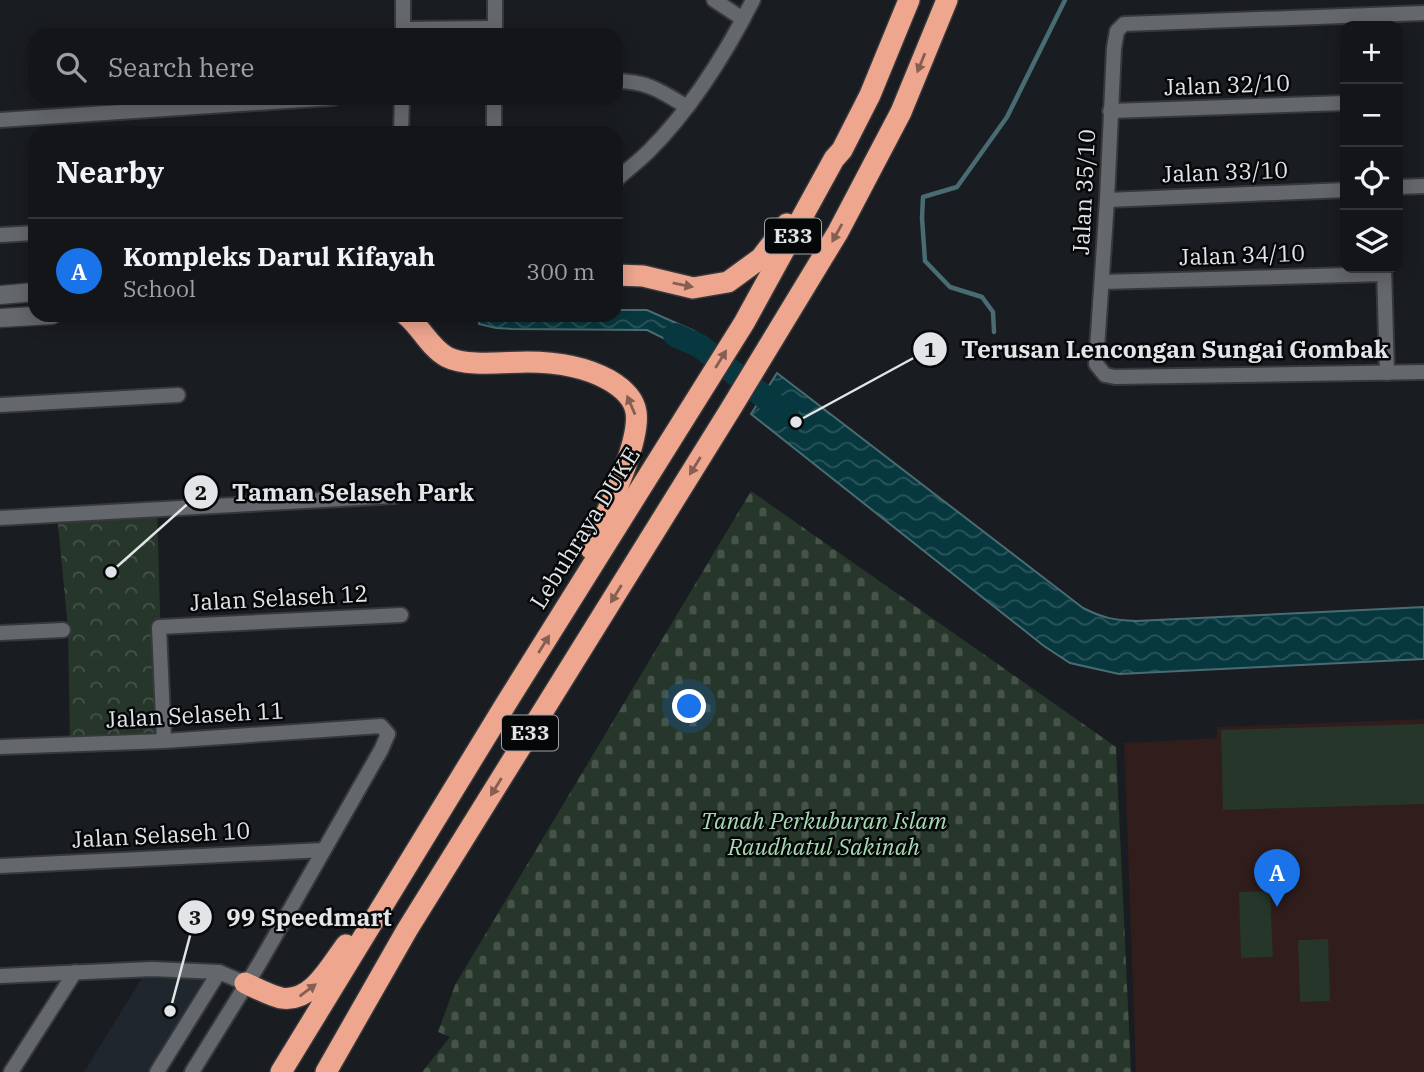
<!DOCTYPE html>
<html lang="en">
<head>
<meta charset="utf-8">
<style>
	:root { --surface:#131518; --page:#202225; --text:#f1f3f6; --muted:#9d9fa2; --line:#323437; --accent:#1a73e8 }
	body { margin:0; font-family:"IBM Plex Serif",serif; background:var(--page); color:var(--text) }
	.controls { position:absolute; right:21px; top:21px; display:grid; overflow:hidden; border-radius:14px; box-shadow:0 4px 18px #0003 }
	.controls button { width:63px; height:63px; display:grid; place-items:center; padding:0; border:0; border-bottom:2px solid var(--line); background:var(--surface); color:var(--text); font:35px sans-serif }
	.you { position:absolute; left:690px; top:707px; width:24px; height:24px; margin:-18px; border:5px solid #fff; border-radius:50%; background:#1a73e8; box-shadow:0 0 0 10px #1a73e833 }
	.badge { display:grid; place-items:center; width:46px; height:46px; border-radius:50%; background:var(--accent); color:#fff; font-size:23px; font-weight:700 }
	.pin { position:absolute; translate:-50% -58px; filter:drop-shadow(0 2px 4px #0008) }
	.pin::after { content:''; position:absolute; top:37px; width:24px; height:21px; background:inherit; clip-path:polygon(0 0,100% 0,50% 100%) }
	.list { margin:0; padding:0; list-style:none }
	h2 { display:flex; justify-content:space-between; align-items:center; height:91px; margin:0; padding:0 28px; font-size:30px }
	h2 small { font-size:23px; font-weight:400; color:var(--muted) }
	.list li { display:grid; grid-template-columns:46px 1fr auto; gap:21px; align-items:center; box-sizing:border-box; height:105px; padding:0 28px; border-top:2px solid var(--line) }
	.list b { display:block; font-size:26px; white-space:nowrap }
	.list p { margin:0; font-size:23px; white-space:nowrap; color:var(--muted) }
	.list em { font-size:23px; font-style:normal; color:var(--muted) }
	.icon { flex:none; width:38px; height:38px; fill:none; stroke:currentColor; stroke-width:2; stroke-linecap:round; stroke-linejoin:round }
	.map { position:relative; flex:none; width:1424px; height:1072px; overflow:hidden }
	.search { position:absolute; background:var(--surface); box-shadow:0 4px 18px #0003; left:28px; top:28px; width:595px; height:77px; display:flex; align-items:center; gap:18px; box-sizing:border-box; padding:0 24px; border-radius:21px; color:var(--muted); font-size:26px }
	.panel { position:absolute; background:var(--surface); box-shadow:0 4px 18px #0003; left:28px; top:126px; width:595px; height:196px; border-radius:21px }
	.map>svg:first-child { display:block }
	.built { fill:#1f262e }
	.education { fill:#301d1c }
	.forest { fill:url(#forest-crowns) }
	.cemetery { fill:url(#cemetery-stones) }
	.pitch { fill:#26362a }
	.water { fill:url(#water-waves); stroke:#496c72; stroke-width:2 }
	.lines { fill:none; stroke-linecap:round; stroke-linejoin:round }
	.stream { stroke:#496c72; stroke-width:4.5 }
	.river { stroke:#08383f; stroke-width:24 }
	.minor-casing { stroke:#36383b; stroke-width:18 }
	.tertiary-casing { stroke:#36383b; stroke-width:21 }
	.motorway-casing { stroke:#36383b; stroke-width:24 }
	.minor { stroke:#64686d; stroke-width:14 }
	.tertiary { stroke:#64686d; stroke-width:18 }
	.motorway { stroke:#eea68f; stroke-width:21 }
	.oneway { fill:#865e52 }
	.labels { text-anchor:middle; stroke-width:5; stroke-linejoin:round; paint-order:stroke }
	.shield { fill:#060708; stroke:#a0a2a5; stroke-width:2 }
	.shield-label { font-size:21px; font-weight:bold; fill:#e2e5e8 }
	.street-label { font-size:23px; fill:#e2e5e8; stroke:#060708 }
	.park-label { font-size:23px; font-style:italic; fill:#a5dbb1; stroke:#060708 }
	.leader { fill:none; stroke:#e2e5e8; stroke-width:2.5 }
	.callout-dot { fill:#e2e5e8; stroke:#060708; stroke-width:2.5 }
	.mark-label { font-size:21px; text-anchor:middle; font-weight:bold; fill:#111 }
	.callout-label { font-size:24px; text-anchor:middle; font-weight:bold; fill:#e2e5e8; stroke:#060708; stroke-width:5; stroke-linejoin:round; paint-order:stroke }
</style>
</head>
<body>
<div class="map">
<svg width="1424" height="1072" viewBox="0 0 1424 1072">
	<defs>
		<pattern id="forest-crowns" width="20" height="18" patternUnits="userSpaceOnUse" patternTransform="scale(1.75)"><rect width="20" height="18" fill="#26362a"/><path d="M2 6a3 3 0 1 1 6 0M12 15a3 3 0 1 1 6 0" fill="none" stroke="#455349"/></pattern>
		<pattern id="cemetery-stones" width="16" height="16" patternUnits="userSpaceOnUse" patternTransform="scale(1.75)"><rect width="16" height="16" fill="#26362a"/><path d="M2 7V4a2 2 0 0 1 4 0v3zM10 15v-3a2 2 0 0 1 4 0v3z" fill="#455349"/></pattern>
		<pattern id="water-waves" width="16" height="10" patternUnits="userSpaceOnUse" patternTransform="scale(1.75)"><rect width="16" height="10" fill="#08383f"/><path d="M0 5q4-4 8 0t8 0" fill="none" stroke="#2c555b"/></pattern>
	</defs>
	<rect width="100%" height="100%" fill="#191c20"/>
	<path class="built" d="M142,978L204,979L147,1072H84Z"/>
	<path class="education" d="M1424,719V1072H1136L1124,743L1217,738V727Z"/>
	<path class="forest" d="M157,510L164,741L70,744L68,628L57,515Z"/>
	<path class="cemetery" d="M751,491L1116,747L1131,1072H422L450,1037L438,1032L455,985Z"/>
	<g class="pitch">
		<path d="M1424,724V804L1223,810L1221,730Z"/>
		<path d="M1270,891L1273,957L1241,958L1239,892Z"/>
		<path d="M1328,939L1330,1001L1300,1002L1298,940Z"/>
	</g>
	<g class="water">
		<path d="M616,310H647L694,331L710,341L700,356L647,330L513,329L496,328L479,324L480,315H616Z"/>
		<path d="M777,373L1083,608C1103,618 1113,620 1136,621L1424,607V659L1119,674L1070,663L1044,646L751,414Z"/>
	</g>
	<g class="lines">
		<path class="stream" d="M994,332L993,312L982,297L950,287L925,261L922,218L923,197L957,187L1007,117L1065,0"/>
		<path class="river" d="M675,335L700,346L787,415"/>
		<defs>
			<g id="minor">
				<path d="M714,0L743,19"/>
				<path d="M1424,13L1124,24L1117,31L1114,48L1107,200L1096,364L1105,375L1115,377L1424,372"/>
				<path d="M403,29L495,28"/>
				<path d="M403,35V0"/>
				<path d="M495,35V0"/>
				<path d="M616,81C647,81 661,91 687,107"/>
				<path d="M1110,111L1345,103"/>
				<path d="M0,120L333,98"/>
				<path d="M401,133L402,98"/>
				<path d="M494,133V98"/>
				<path d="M616,180C627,170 639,161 649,151C691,109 726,53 753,0"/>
				<path d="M1398,187L1424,186"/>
				<path d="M1107,200L1345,190"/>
				<path d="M0,235L35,233"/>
				<path d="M1384,268L1387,373"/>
				<path d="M1102,282L1384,274"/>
				<path d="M0,405L178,395"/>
				<path d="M0,518L395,496"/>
				<path d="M0,633L63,630"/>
				<path d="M164,741L159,627L401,615"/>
				<path d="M0,747L164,741L381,726L388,734L381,750L259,964L192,1072"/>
				<path d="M0,866L324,850"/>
				<path d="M0,976L152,969L219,972L245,983"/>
				<path d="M11,1072L75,972"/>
				<path d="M157,1072L219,972"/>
			</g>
			<g id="tertiary">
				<path d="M0,295L35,292"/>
				<path d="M0,318L52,315"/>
			</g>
			<g id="motorway">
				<path d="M616,275L643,276L693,288L728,282L761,258L787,224"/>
				<path d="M406,315C421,327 430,348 447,357C466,367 505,362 527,362C556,362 584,366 609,380C621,387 634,398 636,412C641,443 604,517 591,549"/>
				<path d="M245,983C256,988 269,995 281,998C312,1003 330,966 346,945"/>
				<path d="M281,1072L507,702L744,323L834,159L842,150L870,95L909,0"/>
				<path d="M326,1072L407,930L730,410L838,232L901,112L947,0"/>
			</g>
		</defs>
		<use href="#minor" class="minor-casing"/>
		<use href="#tertiary" class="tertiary-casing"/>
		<use href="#motorway" class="motorway-casing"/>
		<use href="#minor" class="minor"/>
		<use href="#tertiary" class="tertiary"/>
		<use href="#motorway" class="motorway"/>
	</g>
	<defs><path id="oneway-solid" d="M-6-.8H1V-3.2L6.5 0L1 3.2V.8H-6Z" transform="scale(1.75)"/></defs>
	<g class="oneway">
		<use href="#oneway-solid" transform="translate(921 63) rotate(112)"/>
		<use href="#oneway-solid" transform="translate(837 233) rotate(119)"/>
		<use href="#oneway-solid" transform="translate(683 285) rotate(11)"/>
		<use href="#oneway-solid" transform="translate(721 359) rotate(-58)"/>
		<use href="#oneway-solid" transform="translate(631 405) rotate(-113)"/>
		<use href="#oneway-solid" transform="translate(695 466) rotate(122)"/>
		<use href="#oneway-solid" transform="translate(616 594) rotate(122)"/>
		<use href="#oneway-solid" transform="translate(544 644) rotate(-58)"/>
		<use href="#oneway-solid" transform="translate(496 787) rotate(122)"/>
		<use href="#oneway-solid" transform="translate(308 990) rotate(-37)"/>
	</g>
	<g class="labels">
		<g class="shield">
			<rect x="765" y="218.5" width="56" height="35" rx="5"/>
			<rect x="502" y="715.5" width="56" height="35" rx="5"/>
		</g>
		<g class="shield-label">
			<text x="793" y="243">E33</text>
			<text x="530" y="740">E33</text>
		</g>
		<g class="street-label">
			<text transform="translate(1227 85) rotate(-2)" y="8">Jalan 32/10</text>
			<text transform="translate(1225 172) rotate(-2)" y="8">Jalan 33/10</text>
			<text transform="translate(1084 192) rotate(-87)" y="8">Jalan 35/10</text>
			<text transform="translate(1242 255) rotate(-2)" y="8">Jalan 34/10</text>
			<text transform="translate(585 528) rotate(-58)" y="8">Lebuhraya DUKE</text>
			<text transform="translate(279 598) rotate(-3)" y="8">Jalan Selaseh 12</text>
			<text transform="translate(195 715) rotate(-3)" y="8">Jalan Selaseh 11</text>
			<text transform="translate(161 835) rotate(-3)" y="8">Jalan Selaseh 10</text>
		</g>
		<g class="park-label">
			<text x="824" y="829">Tanah Perkuburan Islam<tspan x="824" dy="26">Raudhatul Sakinah</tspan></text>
		</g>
	</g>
	<path class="leader" d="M796 422L930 349M111 572L201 492M170 1011L195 917"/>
	<g class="callout-dot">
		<circle cx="796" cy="422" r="7"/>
		<circle cx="111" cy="572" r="7"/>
		<circle cx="170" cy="1011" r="7"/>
		<circle cx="930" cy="349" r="18"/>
		<circle cx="201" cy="492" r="18"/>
		<circle cx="195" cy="917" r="18"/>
	</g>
	<g class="mark-label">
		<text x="930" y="357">1</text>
		<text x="201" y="500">2</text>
		<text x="195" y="925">3</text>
	</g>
	<g class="callout-label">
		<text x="1175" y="358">Terusan Lencongan Sungai Gombak</text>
		<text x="353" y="501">Taman Selaseh Park</text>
		<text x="309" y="926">99 Speedmart</text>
	</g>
</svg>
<div class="controls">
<button>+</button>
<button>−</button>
<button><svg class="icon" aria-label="locate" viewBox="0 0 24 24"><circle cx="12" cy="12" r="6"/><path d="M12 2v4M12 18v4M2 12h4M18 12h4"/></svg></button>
<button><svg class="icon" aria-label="layers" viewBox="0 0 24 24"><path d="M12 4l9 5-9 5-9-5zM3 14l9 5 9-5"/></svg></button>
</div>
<div class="you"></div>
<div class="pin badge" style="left:1277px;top:907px">A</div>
<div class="search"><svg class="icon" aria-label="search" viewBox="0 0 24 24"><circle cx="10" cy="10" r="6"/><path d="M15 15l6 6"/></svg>Search here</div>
<section class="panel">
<h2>Nearby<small></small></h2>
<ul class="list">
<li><span class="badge">A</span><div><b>Kompleks Darul Kifayah</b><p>School</p></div><em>300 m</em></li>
</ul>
</section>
</div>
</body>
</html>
